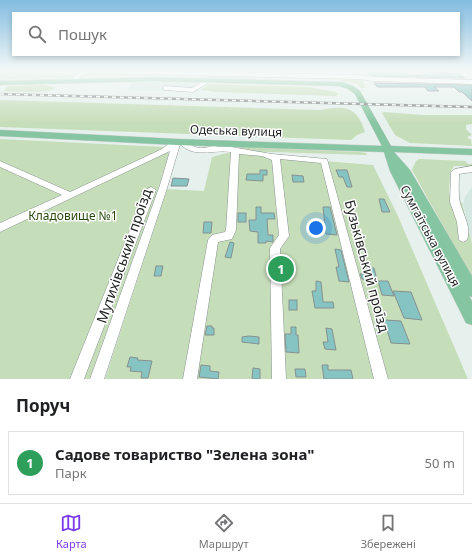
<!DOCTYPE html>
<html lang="uk">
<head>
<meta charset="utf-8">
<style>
	:root { --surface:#fff; --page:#f2f2f2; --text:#202124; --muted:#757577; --line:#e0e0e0; --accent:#7c3aed }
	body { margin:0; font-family:"Noto Sans",sans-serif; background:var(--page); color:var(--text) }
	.you { position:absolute; left:316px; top:228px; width:14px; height:14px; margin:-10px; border:3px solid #fff; border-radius:50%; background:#1a73e8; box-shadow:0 0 0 6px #1a73e833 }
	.badge { display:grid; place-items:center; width:26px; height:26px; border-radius:50%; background:var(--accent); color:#fff; font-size:13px; font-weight:700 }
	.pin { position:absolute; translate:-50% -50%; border:2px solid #fff; box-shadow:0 1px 4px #0006 }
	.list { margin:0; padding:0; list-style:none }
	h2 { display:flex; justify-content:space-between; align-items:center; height:52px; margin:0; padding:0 16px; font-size:17px }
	h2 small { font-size:13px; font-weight:400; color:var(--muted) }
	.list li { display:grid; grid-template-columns:26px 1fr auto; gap:12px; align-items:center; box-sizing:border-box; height:64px; margin:0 8px 8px; padding:0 8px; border:1px solid var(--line); border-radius:0px }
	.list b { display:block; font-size:15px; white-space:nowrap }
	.list p { margin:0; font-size:13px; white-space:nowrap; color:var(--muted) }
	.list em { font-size:13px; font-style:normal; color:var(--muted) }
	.icon { flex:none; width:22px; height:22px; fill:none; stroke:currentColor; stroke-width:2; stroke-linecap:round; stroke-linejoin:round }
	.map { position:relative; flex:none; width:472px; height:379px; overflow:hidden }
	.search { position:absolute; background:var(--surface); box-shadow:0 2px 6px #0003; left:12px; right:12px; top:12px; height:44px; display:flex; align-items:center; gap:10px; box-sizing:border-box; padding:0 14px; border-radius:0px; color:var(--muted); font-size:15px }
	.sheet { height:124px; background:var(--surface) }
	nav { display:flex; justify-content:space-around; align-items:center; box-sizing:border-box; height:56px; border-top:1px solid var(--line); background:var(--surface); font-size:11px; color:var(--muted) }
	nav a { display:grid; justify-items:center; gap:2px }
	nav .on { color:var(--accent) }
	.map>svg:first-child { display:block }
	.built { fill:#d4e7e1 }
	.green { fill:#c6ddb9 }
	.building { fill:#85c4c2; stroke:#869191 }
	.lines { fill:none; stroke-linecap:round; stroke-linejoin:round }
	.minor-casing { stroke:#899390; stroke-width:1 }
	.major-casing { stroke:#cdcece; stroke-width:1 }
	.minor { fill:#fff; fill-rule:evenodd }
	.major { fill:#85c5a1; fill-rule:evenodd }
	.rail-casing { stroke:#808784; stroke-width:2.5 }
	.rail { stroke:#fff; stroke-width:1.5; stroke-dasharray:4; stroke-linecap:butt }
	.labels { text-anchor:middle; stroke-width:3; stroke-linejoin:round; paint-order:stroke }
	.street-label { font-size:12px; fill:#1c201e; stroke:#fff }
	.park-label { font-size:12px; fill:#294a0f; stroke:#fff }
	.near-street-label { font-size:14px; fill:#1c201e; stroke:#fff }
</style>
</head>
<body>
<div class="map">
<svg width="472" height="379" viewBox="0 0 472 379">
	<rect width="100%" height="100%" fill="#e6f1ed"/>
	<g class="built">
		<path d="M133,82L153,81L208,82L197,92L127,90Z"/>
		<path d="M472,187V242L463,204L465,197Z"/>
	</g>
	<g class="green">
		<path d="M0,71H54V73L77,72L72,77L67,78L0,79Z"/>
		<path d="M86,71L108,74L111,72L151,74L144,76L80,77Z"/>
		<path d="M202,75L359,79L363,80L365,88H361L357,84L340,80L272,78L266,79L262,77L256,79L208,78L204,77Z"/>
		<path d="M209,84L309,87L335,92L338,94L336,96L216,92L201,90Z"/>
		<path d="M45,85L56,88C47,94 15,92 3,91L8,86Z"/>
		<path d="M0,100L321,110C346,105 357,107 365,132L357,135L351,140L0,127Z"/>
		<path d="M384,112L423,115H472V124L466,125V129L472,135L467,137L471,140L472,146L410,143L395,135L382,113Z"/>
		<path d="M0,139L164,147V150L170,154L93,379H0Z"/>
		<path d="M240,147L359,152L366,153L367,155L240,151L234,148Z"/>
		<path d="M227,153L373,165L397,214L468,379H105L167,189L204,191L212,157Z"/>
		<path d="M419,159L465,161L468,164H472V166H454L450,173L449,194L462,203L472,244V278L412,170L416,161Z"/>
	</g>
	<g class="building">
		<path d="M367,72L406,73L408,75H426L422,72L458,73L465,78L373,76L369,75Z"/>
		<path d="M374,83L472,85V101L462,92H459L454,87H434L439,91H428L425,87H377Z"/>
		<path d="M260,170H267V175H263V181L246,180L247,174H260Z"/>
		<path d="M336,170H347L352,187H347L343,177H339Z"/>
		<path d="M292,175L303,176L304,182H293Z"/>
		<path d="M173,178L189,179L187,186H171Z"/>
		<path d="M379,199H384L390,212H382Z"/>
		<path d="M256,207H261V213H274L275,219H267L268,235H273V242L266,241V243H258V232L250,231L249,220H256Z"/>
		<path d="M323,207H330L337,235L326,234Z"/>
		<rect x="238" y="213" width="8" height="9"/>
		<path d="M204,222H212L211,233H203Z"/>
		<path d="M230,242L234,243L231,258L225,257Z"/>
		<path d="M335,249L341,250L349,282L339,281L336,267H339Z"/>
		<path d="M156,266H163L161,276H154Z"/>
		<path d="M364,268H374L377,280L362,279L360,274H365Z"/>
		<path d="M316,281L321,282L323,302H333L334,308H315L312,291H316Z"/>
		<path d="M378,281H388L394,296L382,295Z"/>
		<path d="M393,291L411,292L422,320L404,318Z"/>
		<rect x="289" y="300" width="8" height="10"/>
		<path d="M384,320L401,321L410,344L391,343Z"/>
		<path d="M207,326H212V328H214V335H205Z"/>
		<path d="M291,327H296V335H298L299,353L286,352L285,334H291Z"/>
		<path d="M326,328L332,329L336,350L325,349L323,342H328Z"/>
		<path d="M249,336L259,337V344L242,342V337Z"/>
		<path d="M130,357L138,358L137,360L152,361L148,378H141L142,372L130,371L131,367H127Z"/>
		<path d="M201,365L210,366V371L219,372L218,379L199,377Z"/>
		<path d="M322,365H328V370H351L353,379H324Z"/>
		<path d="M253,368L260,369V379H252Z"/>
		<path d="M295,369H305L306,377H296Z"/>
	</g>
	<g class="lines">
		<defs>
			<g id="minor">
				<path d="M81,71H87L75,82H71V80Z"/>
				<path d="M87,71H156L359,75L373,77L472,80V84L373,81L359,79L90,73Z"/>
				<path d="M209,78L212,80L211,81L193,92L165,90L162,88L165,86L192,88Z"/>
				<path d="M174,140C186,139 186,144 195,147C202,149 208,147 215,146L218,147H231L272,154L327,159L388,379H374L321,163L280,159L289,236L280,249L286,379H272L270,248L279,235L272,160L262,156L239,154L236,230L232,239L218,242L197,379H183L208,240L212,235L225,232L226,230L231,152C213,149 195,159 180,144L168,185L104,379H90L160,185L170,151L0,232V223L62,195L0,167V161L70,192L162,149Z"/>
				<path d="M472,166V172L459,174C459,183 458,194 460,203C463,214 472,228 467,240L463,242L459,240L457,222L450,202L451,172L455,169Z"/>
				<path d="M151,187L156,190L84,379H70L146,190Z"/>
			</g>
			<path id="major" d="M155,77L343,82L353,86L360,91L391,146L472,149V155L394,152L410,170L472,276V297L469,296L472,301V325L466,323L390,171L384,152L177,145L0,136V130L177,139L382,146L355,94L348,89L339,86L155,81L0,85V81Z"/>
		</defs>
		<use href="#minor" class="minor-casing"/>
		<use href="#major" class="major-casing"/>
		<use href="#minor" class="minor"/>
		<use href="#major" class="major"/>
		<defs>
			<path id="rail" d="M0,94L472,107"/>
		</defs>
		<use href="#rail" class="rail-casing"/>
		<use href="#rail" class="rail"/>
	</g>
	<linearGradient id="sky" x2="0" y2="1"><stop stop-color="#83bce0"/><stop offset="0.57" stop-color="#f4f9f7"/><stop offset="1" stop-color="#f4f9f7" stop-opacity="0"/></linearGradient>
	<rect width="472" height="124" fill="url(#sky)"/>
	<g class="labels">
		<g class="street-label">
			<text transform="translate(236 131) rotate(2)" y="4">Одеська вулиця</text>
			<text transform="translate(430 236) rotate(62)" y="4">Сумгаїтська вулиця</text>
		</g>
		<g class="park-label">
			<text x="73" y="220">Кладовище №1</text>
		</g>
		<g class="near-street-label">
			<text transform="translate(124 256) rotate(-71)" y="5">Мутихівський проїзд</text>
			<text transform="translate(367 266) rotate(75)" y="5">Бузьківський проїзд</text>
		</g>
	</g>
</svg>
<div class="you"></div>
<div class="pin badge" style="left:281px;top:269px;background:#2e9e5b">1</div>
<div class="search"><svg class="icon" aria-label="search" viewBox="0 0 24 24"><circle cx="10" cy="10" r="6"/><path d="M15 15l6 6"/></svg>Пошук</div>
</div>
<section class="sheet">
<h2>Поруч<small></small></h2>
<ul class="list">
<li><span class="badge" style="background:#2e9e5b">1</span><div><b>Садове товариство &quot;Зелена зона&quot;</b><p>Парк</p></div><em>50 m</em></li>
</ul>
</section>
<nav>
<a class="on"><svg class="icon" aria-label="map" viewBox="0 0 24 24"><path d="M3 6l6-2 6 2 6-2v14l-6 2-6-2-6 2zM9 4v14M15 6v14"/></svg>Карта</a>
<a><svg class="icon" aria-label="directions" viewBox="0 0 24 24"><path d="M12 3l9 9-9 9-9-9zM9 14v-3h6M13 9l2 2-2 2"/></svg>Маршрут</a>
<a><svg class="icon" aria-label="saved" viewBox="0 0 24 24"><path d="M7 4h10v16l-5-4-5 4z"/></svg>Збережені</a>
</nav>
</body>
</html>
